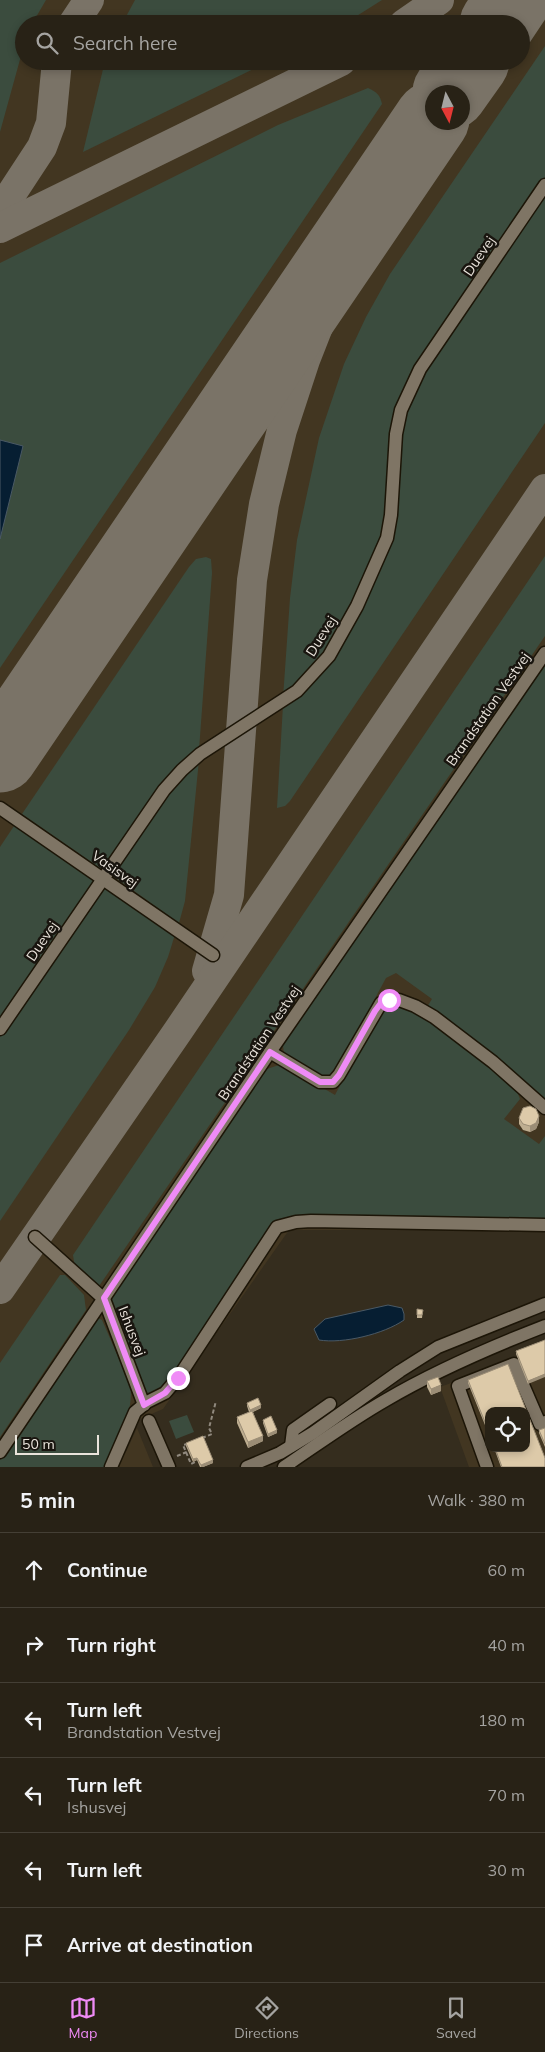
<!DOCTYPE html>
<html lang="en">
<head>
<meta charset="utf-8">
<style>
	:root { --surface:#282216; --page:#302a1f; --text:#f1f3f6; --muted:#a5a4a1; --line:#443f35; --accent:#ef8bf6 }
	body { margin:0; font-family:Mulish,sans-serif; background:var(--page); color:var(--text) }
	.controls { position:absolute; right:15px; bottom:15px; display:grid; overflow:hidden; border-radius:10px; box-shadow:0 2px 8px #0003 }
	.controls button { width:45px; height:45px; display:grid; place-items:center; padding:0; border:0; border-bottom:1px solid var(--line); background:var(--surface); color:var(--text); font:25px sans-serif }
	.compass { position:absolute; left:425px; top:85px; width:45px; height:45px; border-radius:50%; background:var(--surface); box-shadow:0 2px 8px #0003; rotate:173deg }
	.scale { position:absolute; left:15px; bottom:12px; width:84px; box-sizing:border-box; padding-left:5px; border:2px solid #eae4dc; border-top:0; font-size:14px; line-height:18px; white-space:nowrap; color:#eae4dc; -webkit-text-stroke:4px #19150f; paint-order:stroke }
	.stop { position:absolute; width:15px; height:15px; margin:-11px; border:4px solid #ef8bf6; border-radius:50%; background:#fff }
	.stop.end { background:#ef8bf6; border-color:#fff; box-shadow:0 1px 5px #0008 }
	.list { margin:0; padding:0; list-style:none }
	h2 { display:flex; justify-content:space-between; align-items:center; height:65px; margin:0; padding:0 20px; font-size:21px }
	h2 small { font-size:16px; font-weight:400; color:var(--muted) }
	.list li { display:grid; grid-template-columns:32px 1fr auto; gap:15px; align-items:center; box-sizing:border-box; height:75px; padding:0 20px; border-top:1px solid var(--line) }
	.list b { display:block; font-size:19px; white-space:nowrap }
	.list p { margin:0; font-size:16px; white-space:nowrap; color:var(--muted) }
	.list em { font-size:16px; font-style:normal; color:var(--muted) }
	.icon { flex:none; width:28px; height:28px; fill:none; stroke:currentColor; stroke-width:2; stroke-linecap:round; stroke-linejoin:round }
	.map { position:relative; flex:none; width:545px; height:1467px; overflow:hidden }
	.search { position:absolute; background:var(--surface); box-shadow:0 2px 8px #0003; left:15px; right:15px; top:15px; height:55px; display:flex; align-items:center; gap:12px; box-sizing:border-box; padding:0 18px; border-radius:28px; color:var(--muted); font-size:19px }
	.sheet { height:515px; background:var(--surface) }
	nav { display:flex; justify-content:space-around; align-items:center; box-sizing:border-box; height:70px; border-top:1px solid var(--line); background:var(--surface); font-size:14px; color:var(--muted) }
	nav a { display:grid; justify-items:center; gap:2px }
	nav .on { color:var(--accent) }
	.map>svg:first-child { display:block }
	.built { fill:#423621; fill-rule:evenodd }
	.green { fill:#3b4c3e }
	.water { fill:#061e32; stroke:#4a5965 }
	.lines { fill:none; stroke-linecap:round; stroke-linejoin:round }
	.taxiway { stroke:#7a7367; stroke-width:30 }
	.runway { stroke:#7a7367; stroke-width:75 }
	.minor-casing { stroke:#1c1507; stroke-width:15 }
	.path { stroke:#90897e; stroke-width:2; stroke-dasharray:4 2.5; stroke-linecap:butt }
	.minor { stroke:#7f7565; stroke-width:12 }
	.wall { fill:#beae91 }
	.shaded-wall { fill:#9b8d76 }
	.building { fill:#ddcaa9; stroke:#9b8d76 }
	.route { stroke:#ef8bf6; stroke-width:6 }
	.labels { text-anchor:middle; stroke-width:5; stroke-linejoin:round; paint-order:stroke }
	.street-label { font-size:14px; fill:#eae4dc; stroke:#19150f }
</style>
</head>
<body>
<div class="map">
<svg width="545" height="1467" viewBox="0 0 545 1467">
	<rect width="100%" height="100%" fill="#352d1e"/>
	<g class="built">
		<path d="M0,0H545V1230H289L163,1409L133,1422L125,1454L137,1428L153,1467H0ZM24,24H521V61H24ZM432,92H462V122H432Z"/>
		<path d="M545,1349V1467H469L440,1387ZM489,1411H526V1448H489Z"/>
	</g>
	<g class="green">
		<path d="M0,0H46L32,24H24V45L0,132Z"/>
		<path d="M135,0H382L344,24H122Z"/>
		<path d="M545,46V179L398,407L388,511L374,561L328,651L283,698L290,598L297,540L319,438L344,364L366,317L390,274Z"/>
		<path d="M105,61H270L83,152Z"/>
		<path d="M368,88C377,92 380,95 382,104L0,668V263L278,125Z"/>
		<path d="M545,191V423L290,801L285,806L277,808L283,705L294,699L377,573L397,444L412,391Z"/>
		<path d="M545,556V636L97,1289L75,1268L73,1255Z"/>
		<path d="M206,557L211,559L212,573L199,750L104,871L22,814L189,567L196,559Z"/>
		<path d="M545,662V1102L427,1007L432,999L396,973L386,978L339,1065C336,1068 334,1072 331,1074C320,1082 294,1059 284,1053L283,1046Z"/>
		<path d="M199,760L185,901L179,923L110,874L158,804Z"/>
		<path d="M18,820L99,875L0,1023V847Z"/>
		<path d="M107,879L177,928L168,957L155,987L129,1030L0,1221V1036Z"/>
		<path d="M389,1008H406L421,1014L516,1089L520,1099L504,1119L539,1144L545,1136V1222L286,1221L171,1380C162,1387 155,1397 143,1391L107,1303L267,1069L282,1064L335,1095L373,1022L380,1013Z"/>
		<path d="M60,1275H65L84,1295L86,1310L0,1437V1363Z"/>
		<path d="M98,1318L102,1320L130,1384C135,1413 117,1441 106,1467H0V1460Z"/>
		<path d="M187,1415L194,1432L176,1439L169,1421Z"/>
	</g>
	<g class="water">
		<path d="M0,440L23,446L0,539Z"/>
		<path d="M388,1305L402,1308L404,1314V1320C384,1334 343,1344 319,1340L314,1329L325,1319Z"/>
	</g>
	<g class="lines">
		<g class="taxiway">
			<path d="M73,24L89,0"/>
			<path d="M404,24L439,0"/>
			<path d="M0,211L42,147L51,123L57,61"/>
			<path d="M0,228L341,61"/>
			<path d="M0,723L29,704L44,690"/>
			<path d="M207,971L229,895L252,580L264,504L282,430L305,360L325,309L389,184"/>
			<path d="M0,1289L178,1031L545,489"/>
		</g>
		<g class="runway">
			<path d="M497,24L513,0"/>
			<path d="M450,92L472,61"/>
			<path d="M0,755L432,119"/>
		</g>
		<defs>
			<g id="minor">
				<path d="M0,808L213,955"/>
				<path d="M0,1029L164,790L182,770L200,754L297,691L329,656L357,606L387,538L391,515L396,434L401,410L420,369L545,185"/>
				<path d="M270,1052L320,1082H333L339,1075L381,1003L399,1000L415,1006L434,1017L493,1062L545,1108"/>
				<path d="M35,1237L104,1299L144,1405"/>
				<path d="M149,1421L169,1467"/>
				<path d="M291,1446L293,1430L330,1404"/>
				<path d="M0,1452L270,1052L545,653"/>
				<path d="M111,1467L135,1412L147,1402L165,1393L178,1378L277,1227L296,1222L311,1221L545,1225"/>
				<path d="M247,1467L280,1453L313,1433L400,1371L438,1347L545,1304"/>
				<path d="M284,1467C318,1444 351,1420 386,1400C437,1370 491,1347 545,1326"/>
				<path d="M487,1467L458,1386L514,1364L540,1424L545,1422"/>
			</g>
		</defs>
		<use href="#minor" class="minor-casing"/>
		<g class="path">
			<path d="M202,1438L212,1434L209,1428L216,1401"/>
			<path d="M188,1444L183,1445L191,1464L195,1462"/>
			<path d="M177,1456L189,1451"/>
		</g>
		<use href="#minor" class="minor"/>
	</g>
	<g class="wall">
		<path d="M519,1118L539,1122L536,1129L530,1132L523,1130L519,1124Z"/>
		<path d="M417,1309L423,1310L422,1318H417Z"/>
		<path d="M545,1340L528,1384L516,1354V1351Z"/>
		<path d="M468,1380L545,1467H501L494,1448H526L489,1411V1435L468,1383Z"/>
		<path d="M427,1381L441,1391L431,1395L427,1387Z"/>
		<path d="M247,1403L261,1408L253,1412L263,1441L248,1448L237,1423V1417L249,1412L247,1406Z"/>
		<path d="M263,1420L277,1433L268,1437L263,1423Z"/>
		<path d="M545,1428V1447L539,1433V1430Z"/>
		<path d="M186,1443L213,1463L203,1467H200L197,1460L193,1462L186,1446Z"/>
	</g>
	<g class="shaded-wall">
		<path d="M539,1116V1122L536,1129L530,1132V1126Z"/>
		<path d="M545,1374V1377L528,1384V1381Z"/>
		<path d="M441,1385V1391L431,1395V1389Z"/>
		<path d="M261,1405V1408L250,1413V1410Z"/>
		<path d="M277,1430V1433L268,1437V1434Z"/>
		<path d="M263,1436V1441L248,1448V1442Z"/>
		<path d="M197,1458V1460L193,1462V1459Z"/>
		<path d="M213,1460V1463L203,1467H201V1465Z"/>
	</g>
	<g class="building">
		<path d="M530,1106L536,1109L539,1116L536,1123L530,1126L523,1124L519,1118L523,1108Z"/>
		<path d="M417,1309L423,1310L422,1315H417Z"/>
		<path d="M545,1340V1374L528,1381L516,1351Z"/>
		<path d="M508,1364L545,1458V1467H502L495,1448H526V1411H489V1432L468,1380Z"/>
		<path d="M438,1377L441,1385L431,1389L427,1381Z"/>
		<path d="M258,1398L261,1405L250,1410L247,1403Z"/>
		<path d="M252,1411L263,1436L248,1442L237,1417Z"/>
		<path d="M271,1416L277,1430L268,1434L263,1420Z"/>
		<path d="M545,1428V1444L539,1430Z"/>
		<path d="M203,1436L213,1460L201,1465L197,1458L193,1459L186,1443Z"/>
	</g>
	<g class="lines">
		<path class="route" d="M178,1378L165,1393L144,1405L104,1298L270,1052L320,1082H333L339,1075L375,1011L381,1003L389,1000"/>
	</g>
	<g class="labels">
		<g class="street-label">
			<text transform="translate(479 256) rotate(-56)" y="5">Duevej</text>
			<text transform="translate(321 636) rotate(-58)" y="5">Duevej</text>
			<text transform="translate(488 709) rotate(-55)" y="5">Brandstation Vestvej</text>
			<text transform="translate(115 869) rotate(35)" y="5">Vasisvej</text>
			<text transform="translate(42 941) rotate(-56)" y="5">Duevej</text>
			<text transform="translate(259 1043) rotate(-56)" y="5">Brandstation Vestvej</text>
			<text transform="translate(132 1331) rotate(69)" y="5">Ishusvej</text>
		</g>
	</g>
</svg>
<div class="controls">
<button><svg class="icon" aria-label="locate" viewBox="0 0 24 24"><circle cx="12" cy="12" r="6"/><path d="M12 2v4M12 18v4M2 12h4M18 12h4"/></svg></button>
</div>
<svg class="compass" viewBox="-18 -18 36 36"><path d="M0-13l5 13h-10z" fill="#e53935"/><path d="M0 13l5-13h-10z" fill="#a5a4a1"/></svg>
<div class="scale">50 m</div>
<div class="stop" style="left:389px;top:1000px"></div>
<div class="stop end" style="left:178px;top:1378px"></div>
<div class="search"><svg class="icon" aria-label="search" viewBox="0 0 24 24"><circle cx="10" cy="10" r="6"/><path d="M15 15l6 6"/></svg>Search here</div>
</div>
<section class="sheet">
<h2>5 min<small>Walk · 380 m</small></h2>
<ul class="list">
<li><svg class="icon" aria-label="ahead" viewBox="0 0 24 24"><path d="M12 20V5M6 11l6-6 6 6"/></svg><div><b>Continue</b></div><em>60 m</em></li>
<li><svg class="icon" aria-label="right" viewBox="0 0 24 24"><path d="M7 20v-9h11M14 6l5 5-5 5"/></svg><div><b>Turn right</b></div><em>40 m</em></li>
<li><svg class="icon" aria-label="left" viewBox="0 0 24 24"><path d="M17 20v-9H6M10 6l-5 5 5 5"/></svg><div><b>Turn left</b><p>Brandstation Vestvej</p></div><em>180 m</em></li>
<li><svg class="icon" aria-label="left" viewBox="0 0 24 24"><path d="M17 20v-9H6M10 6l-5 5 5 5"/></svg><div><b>Turn left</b><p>Ishusvej</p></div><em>70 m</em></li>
<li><svg class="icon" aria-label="left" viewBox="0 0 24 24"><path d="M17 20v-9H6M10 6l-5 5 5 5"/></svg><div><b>Turn left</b></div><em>30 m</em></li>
<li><svg class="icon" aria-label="arrive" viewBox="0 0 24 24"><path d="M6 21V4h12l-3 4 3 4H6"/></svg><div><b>Arrive at destination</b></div></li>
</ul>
</section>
<nav>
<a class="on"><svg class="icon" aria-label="map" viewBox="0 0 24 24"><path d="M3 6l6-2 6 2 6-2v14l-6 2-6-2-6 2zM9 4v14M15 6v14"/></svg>Map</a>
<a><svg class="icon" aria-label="directions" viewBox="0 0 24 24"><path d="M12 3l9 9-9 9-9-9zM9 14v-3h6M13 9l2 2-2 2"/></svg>Directions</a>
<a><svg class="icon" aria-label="saved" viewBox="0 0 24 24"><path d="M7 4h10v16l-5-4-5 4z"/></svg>Saved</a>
</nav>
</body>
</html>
